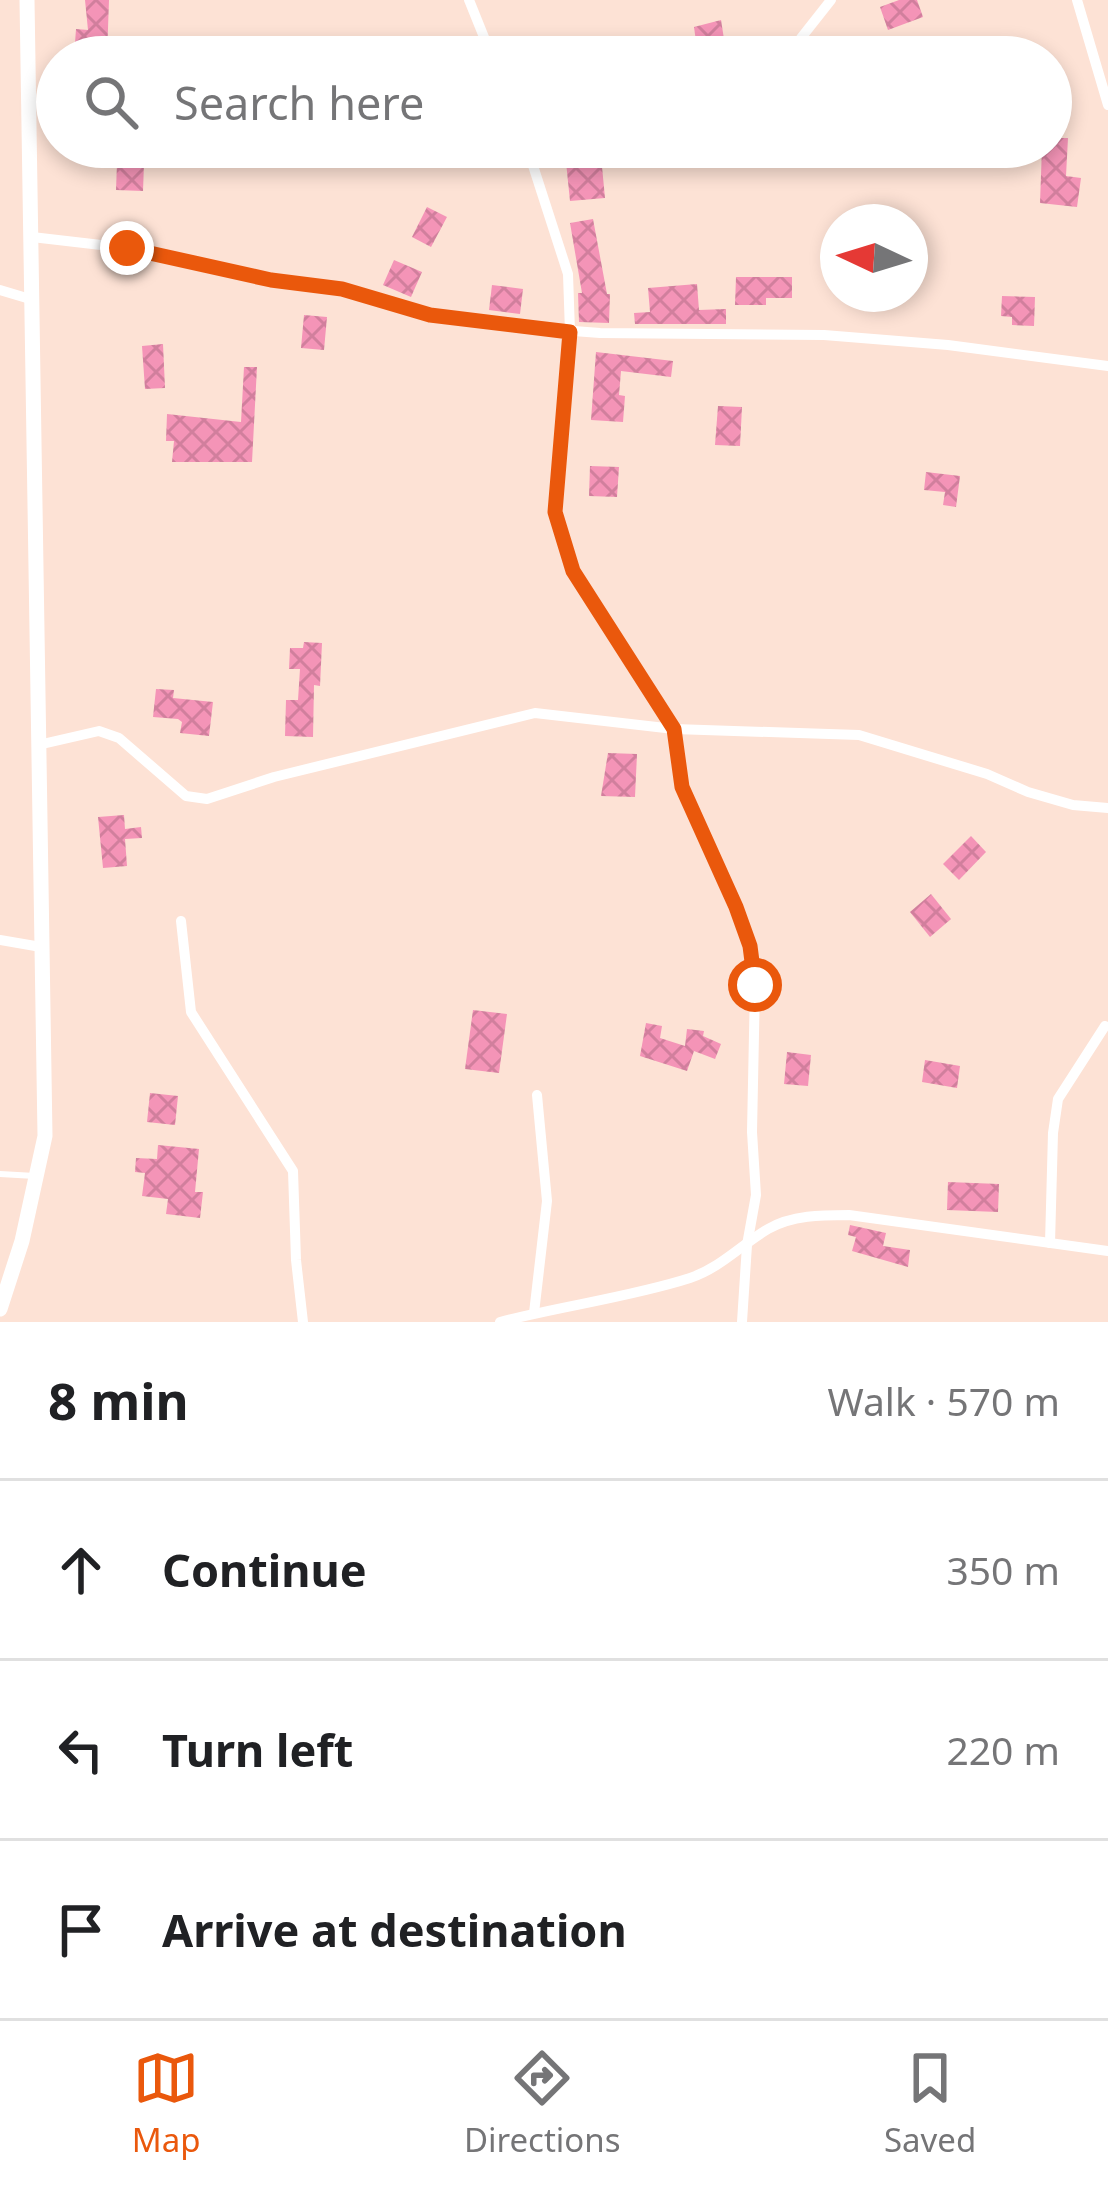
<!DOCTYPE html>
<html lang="en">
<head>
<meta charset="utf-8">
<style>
	:root { --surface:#fff; --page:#f2f2f2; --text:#202124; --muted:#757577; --line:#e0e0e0; --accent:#ea580c }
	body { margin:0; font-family:"Noto Sans",sans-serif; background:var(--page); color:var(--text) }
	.compass { position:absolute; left:820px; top:204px; width:108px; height:108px; border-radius:50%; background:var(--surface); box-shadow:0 6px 18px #0003; rotate:274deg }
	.stop { position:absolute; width:36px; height:36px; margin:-27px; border:9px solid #ea580c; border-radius:50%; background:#fff }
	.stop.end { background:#ea580c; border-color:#fff; box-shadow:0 3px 12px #0008 }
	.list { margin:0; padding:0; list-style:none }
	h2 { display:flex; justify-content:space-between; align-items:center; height:156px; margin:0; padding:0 48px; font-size:51px }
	h2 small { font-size:39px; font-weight:400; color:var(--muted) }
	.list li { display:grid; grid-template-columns:78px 1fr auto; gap:36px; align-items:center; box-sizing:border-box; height:180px; padding:0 48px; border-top:3px solid var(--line) }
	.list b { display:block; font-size:45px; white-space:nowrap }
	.list em { font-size:39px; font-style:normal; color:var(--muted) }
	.icon { flex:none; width:66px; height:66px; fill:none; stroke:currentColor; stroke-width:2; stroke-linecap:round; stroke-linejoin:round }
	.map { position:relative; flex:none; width:1108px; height:1322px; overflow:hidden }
	.search { position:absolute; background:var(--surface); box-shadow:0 6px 18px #0003; left:36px; right:36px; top:36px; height:132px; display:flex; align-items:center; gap:30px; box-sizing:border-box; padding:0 42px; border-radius:66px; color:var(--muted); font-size:45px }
	.sheet { height:696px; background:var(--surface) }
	nav { display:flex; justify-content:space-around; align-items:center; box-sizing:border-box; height:168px; border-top:3px solid var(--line); background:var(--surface); font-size:33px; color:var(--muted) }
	nav a { display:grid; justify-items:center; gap:6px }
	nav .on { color:var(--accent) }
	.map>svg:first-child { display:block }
	.building { fill:url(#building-cross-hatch) }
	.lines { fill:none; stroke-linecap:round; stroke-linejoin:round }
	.lane { stroke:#fff; stroke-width:6 }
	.street { stroke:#fff; stroke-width:10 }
	.secondary { stroke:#fff; stroke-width:15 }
	.route { stroke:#ea580c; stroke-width:15 }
</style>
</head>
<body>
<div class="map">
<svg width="1108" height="1322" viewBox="0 0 1108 1322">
	<defs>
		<pattern id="building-cross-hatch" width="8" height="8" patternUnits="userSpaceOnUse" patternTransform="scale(3)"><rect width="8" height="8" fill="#f494b7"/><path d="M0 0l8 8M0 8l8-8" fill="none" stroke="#d17f9d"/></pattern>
	</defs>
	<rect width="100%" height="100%" fill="#fde2d5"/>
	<g class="building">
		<path d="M85,0H109L107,57H86L87,43H75L76,29L88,30Z"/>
		<path d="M899,0H917L923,17L888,30L880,7Z"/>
		<path d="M721,20L726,52L698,56L694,27Z"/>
		<path d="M1051,138H1068L1066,176L1081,178L1077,207L1040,203L1042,147H1051Z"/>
		<path d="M586,152L587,158L601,156L605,198L570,201L566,162L576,161L575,153Z"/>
		<path d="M117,163L144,164L143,191L116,190Z"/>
		<path d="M427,207L447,217L431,247L412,237Z"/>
		<path d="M593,219L607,294H610L609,323L579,322L578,293H582L570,223Z"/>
		<path d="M394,260L422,272L411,297L383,285Z"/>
		<path d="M736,277H792V298H766V305H735Z"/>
		<path d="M697,284L699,310L726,309V324H635L634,313L650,312L648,288Z"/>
		<path d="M492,285L523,289L520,314L489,310Z"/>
		<path d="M1002,296L1035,297L1034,326L1012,325V317L1001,316Z"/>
		<path d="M304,315L327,317L324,350L301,348Z"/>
		<path d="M163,344L165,388L145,389L142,346Z"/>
		<path d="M596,352L673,361L671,377L621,371L619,395L625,396L623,422L591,420Z"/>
		<path d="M244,367H257L252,462H172L174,441H166L167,414L241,422Z"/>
		<path d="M718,406L742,407L740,446L715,445Z"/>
		<path d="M590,466L619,467L617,497L589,496Z"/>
		<path d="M926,472L960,476L956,507L943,505L945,492L924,490Z"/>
		<path d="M304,642L322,643L320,686L314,685L313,737L285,736L286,700H298L300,669H289L290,648H303Z"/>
		<path d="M156,689L174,690L173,698L213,702L209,736L180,733L182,722L178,719L153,717Z"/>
		<path d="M608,753L637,754L635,797L601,796Z"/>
		<path d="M124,815L125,829L141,827L142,838L125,839L127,866L103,868L98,817Z"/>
		<path d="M971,836L986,852L959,880L943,864Z"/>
		<path d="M931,894L951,919L930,937L910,912Z"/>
		<path d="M473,1010L507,1014L499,1073L465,1069Z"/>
		<path d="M646,1023L662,1026L660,1038L685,1046L687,1029L704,1031L703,1036L721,1044L715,1059L694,1051L687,1071L640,1056Z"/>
		<path d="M787,1052L811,1055L808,1086L784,1084Z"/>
		<path d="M925,1060L960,1066L957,1088L922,1082Z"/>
		<path d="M150,1093L178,1096L175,1125L147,1122Z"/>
		<path d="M158,1145L199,1149L195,1192H203L200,1218L166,1214L168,1199L142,1196L145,1173L135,1172L136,1158L157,1159Z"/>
		<path d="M948,1182L999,1184L998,1212L947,1210Z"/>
		<path d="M850,1225L886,1233L883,1246L910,1250L908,1267L852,1251L856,1237L848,1235Z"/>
	</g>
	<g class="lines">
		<path class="lane" d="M0,1174L35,1176"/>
		<g class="street">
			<path d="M469,0L492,57"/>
			<path d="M1077,0L1108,105"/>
			<path d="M810,57L801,38L831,0"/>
			<path d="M527,147L568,274L570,332L555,512L573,571L674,729L682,787L750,946L755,985L752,1132L756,1195L747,1245L742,1322"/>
			<path d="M32,237L127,248L271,280L342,289L430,315L534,328L600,333L824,335L948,345L1108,366"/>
			<path d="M0,290L30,299"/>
			<path d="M38,745L99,731L119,738L186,796L207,799L274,777L535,713L674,729L859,735L987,774L1028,792L1073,805L1108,808"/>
			<path d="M181,921L191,1012L293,1171L296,1260L303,1322"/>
			<path d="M0,940L41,947"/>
			<path d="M1050,1243L1053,1133L1058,1099L1105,1026"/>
			<path d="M534,1313L547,1201L537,1095"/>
			<path d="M500,1322C561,1306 631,1297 690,1278C720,1268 741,1245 768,1229C792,1215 822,1215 849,1215L1108,1251"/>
		</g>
		<path class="secondary" d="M0,1309L22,1241L45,1136L27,0"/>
	</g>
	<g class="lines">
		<path class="route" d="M127,248L271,280L342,289L430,315L570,332L555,512L573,571L674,729L682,787L736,907L750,946L755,985"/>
	</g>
</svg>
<svg class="compass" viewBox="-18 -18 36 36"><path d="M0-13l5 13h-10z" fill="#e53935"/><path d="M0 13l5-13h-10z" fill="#757577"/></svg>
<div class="stop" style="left:755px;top:985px"></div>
<div class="stop end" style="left:127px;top:248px"></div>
<div class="search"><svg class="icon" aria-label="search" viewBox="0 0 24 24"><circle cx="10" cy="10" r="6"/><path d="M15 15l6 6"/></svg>Search here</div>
</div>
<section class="sheet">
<h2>8 min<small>Walk · 570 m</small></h2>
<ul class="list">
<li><svg class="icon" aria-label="ahead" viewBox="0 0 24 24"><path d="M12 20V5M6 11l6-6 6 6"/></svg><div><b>Continue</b></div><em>350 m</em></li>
<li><svg class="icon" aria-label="left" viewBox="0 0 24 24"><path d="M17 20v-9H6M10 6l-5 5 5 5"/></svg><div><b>Turn left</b></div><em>220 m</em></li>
<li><svg class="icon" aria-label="arrive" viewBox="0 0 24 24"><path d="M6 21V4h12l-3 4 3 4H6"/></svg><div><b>Arrive at destination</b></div></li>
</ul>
</section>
<nav>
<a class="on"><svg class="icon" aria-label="map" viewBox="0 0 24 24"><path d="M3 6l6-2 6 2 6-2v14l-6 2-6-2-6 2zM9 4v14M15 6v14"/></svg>Map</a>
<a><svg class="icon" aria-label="directions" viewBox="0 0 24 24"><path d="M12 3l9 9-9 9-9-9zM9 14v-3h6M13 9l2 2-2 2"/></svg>Directions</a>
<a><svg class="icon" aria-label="saved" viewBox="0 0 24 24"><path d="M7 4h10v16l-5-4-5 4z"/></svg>Saved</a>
</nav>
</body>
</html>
